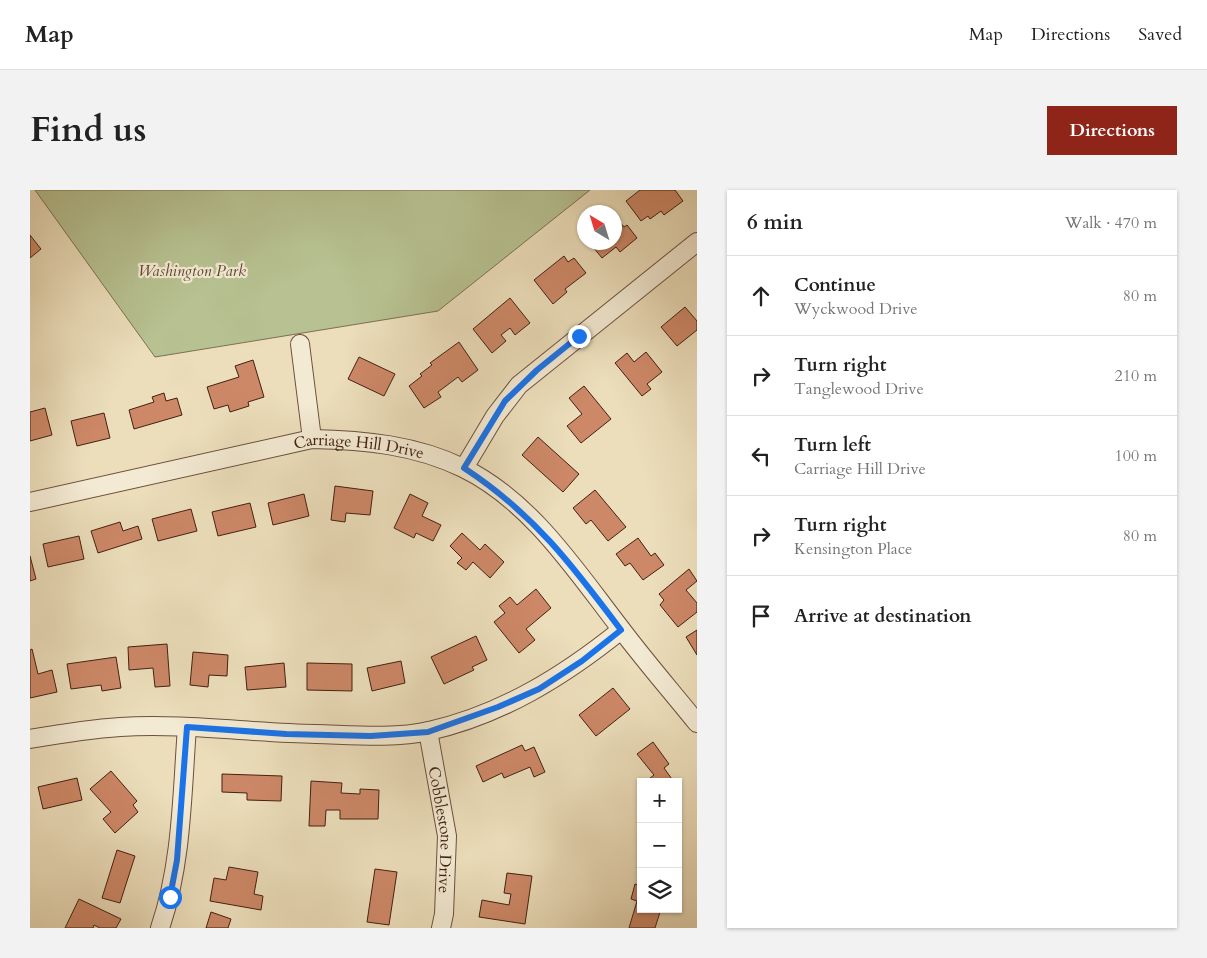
<!DOCTYPE html>
<html lang="en">
<head>
<meta charset="utf-8">
<style>
	:root { --surface:#fff; --page:#f2f2f2; --text:#222; --muted:#767676; --line:#e0e0e0; --accent:#8f2418 }
	body { margin:0; font-family:Cardo,serif; background:var(--page); color:var(--text) }
	.controls { position:absolute; right:15px; bottom:15px; display:grid; overflow:hidden; border-radius:0px; box-shadow:0 1px 4px #0004 }
	.controls button { width:45px; height:45px; display:grid; place-items:center; padding:0; border:0; border-bottom:1px solid var(--line); background:var(--surface); color:var(--text); font:25px sans-serif }
	.compass { position:absolute; left:547px; top:15px; width:45px; height:45px; border-radius:50%; background:var(--surface); box-shadow:0 1px 4px #0004; rotate:322deg }
	.stop { position:absolute; width:15px; height:15px; margin:-11px; border:4px solid #1a73e8; border-radius:50%; background:#fff }
	.stop.end { background:#1a73e8; border-color:#fff; box-shadow:0 1px 5px #0008 }
	.list { margin:0; padding:0; list-style:none }
	h2 { display:flex; justify-content:space-between; align-items:center; height:65px; margin:0; padding:0 20px; font-size:21px }
	h2 small { font-size:16px; font-weight:400; color:var(--muted) }
	.list li { display:grid; grid-template-columns:32px 1fr auto; gap:15px; align-items:center; box-sizing:border-box; height:80px; padding:0 20px; border-top:1px solid var(--line) }
	.list b { display:block; font-size:19px; white-space:nowrap }
	.list p { margin:0; font-size:16px; white-space:nowrap; color:var(--muted) }
	.list em { font-size:16px; font-style:normal; color:var(--muted) }
	.icon { flex:none; width:28px; height:28px; fill:none; stroke:currentColor; stroke-width:2; stroke-linecap:round; stroke-linejoin:round }
	.map { position:relative; flex:none; width:667px; height:738px; overflow:hidden; border-radius:0px }
	header { display:flex; align-items:center; gap:30px; box-sizing:border-box; height:70px; padding:0 25px; background:var(--surface); border-bottom:1px solid var(--line) }
	header strong { font-size:24px }
	nav { display:flex; gap:28px; margin-inline-start:auto; font-size:18px }
	.intro { display:flex; align-items:center; justify-content:space-between; box-sizing:border-box; height:120px; padding:0 30px }
	h1 { margin:0; font-size:35px }
	.button { padding:12px 22px; border-radius:0px; background:var(--accent); color:#fff; font-size:18px; font-weight:700 }
	main { display:flex; gap:30px; padding:0 30px }
	aside { flex:1; background:var(--surface); border-radius:0px; box-shadow:0 1px 4px #0004 }
	.map>svg:first-child { display:block }
	.green { fill:#b7c191; stroke:#7c7051 }
	.building { fill:#cd8867; stroke:#422011 }
	.lines { fill:none; stroke-linecap:round; stroke-linejoin:round }
	.minor-casing { stroke:#6c503c; stroke-width:20 }
	.minor { stroke:#f3ead3; stroke-width:18 }
	.route { stroke:#1a73e8; stroke-width:6 }
	.labels { text-anchor:middle; stroke-width:4.5; stroke-linejoin:round; paint-order:stroke }
	.park-label { font-size:16px; font-style:italic; fill:#5f4831; stroke:#f3ead3 }
	.street-label { font-size:16px; fill:#422011; stroke:#f3ead3 }
</style>
</head>
<body>
<header>
<strong>Map</strong>
<nav><a>Map</a><a>Directions</a><a>Saved</a></nav>
</header>
<div class="intro"><h1>Find us</h1><a class="button">Directions</a></div>
<main>
<div class="map">
<svg width="667" height="738" viewBox="0 0 667 738">
	<rect width="100%" height="100%" fill="#ecdebb"/>
	<filter id="stains"><feTurbulence type="fractalNoise" baseFrequency=".004" numOctaves="4"/><feColorMatrix values="0 0 0 0 .2 0 0 0 0 .09 0 0 0 0 .02 0 0 0 .5 -.17"/></filter>
	<radialGradient id="worn" r=".72"><stop offset=".6" stop-color="#630" stop-opacity="0"/><stop offset="1" stop-color="#630" stop-opacity=".3"/></radialGradient>
	<path class="green" d="M5,0H560L408,121L125,167Z"/>
	<g class="building">
		<path d="M610,0H645L653,11L634,25L631,21L620,29L618,26L611,31L596,11Z"/>
		<path d="M587,29L594,37L597,35L607,48L590,62L586,57L572,68L559,52H584V31Z"/>
		<path d="M0,45L11,59L0,68Z"/>
		<path d="M534,66L538,72L544,68L556,83L535,99L537,102L523,114L504,90Z"/>
		<path d="M480,108L500,133L485,145L480,138L471,145L476,151L462,163L443,139Z"/>
		<path d="M655,117L667,131V140L647,156L631,137Z"/>
		<path d="M429,152L448,180L432,192L428,187L408,202L411,207L394,218L379,196L392,186L390,184L402,175L400,173Z"/>
		<path d="M616,162L632,182L617,194L621,199L612,206L585,173L597,163L604,172Z"/>
		<path d="M329,167L365,184L354,206L318,189Z"/>
		<path d="M223,170L234,207L218,212L219,216L200,222L198,215L184,219L177,197L209,187L205,176Z"/>
		<path d="M554,196L581,229L551,253L537,236L552,224L539,208Z"/>
		<path d="M134,203L136,211L147,208L152,225L104,239L99,220L124,212L122,207Z"/>
		<path d="M15,218L22,245L0,251V222Z"/>
		<path d="M74,223L80,248L47,256L41,231Z"/>
		<path d="M508,247L549,284L533,302L492,265Z"/>
		<path d="M305,296L343,301L340,325L316,323L315,332L301,330Z"/>
		<path d="M565,300L596,337L578,351L561,330L556,334L543,318Z"/>
		<path d="M274,304L279,326L243,335L238,313Z"/>
		<path d="M380,304L398,313L392,326L411,335L403,351L386,343L384,348L364,338Z"/>
		<path d="M220,313L226,337L188,346L182,322Z"/>
		<path d="M161,319L167,341L128,351L122,329Z"/>
		<path d="M90,332L93,341L108,336L112,349L68,363L61,341Z"/>
		<path d="M432,343L450,360L455,354L474,372L460,388L443,372L436,380L427,373L432,368L420,356Z"/>
		<path d="M49,346L54,369L18,377L13,354Z"/>
		<path d="M608,348L621,366L625,363L634,375L613,390L600,373L595,376L586,364Z"/>
		<path d="M0,366L6,389L0,391Z"/>
		<path d="M659,379L667,391L656,400L667,413V422L648,437L630,415L634,410L629,404Z"/>
		<path d="M506,399L521,418L496,439L505,450L489,463L464,432L475,423L469,416L480,407L487,415Z"/>
		<path d="M667,440V465L656,447Z"/>
		<path d="M446,446L457,470L442,477L444,480L414,494L401,467Z"/>
		<path d="M137,454L140,496L125,497L123,478L99,480L98,457Z"/>
		<path d="M2,459L8,484L22,480L27,502L0,508V460Z"/>
		<path d="M163,462L198,465L197,486L179,485L178,497L160,495Z"/>
		<path d="M86,467L91,498L72,501L71,495L41,499L37,474Z"/>
		<path d="M371,471L375,493L342,501L337,478Z"/>
		<path d="M254,473L256,497L217,500L215,477Z"/>
		<path d="M277,473L322,474V501L277,500Z"/>
		<path d="M583,498L600,519L566,546L549,525Z"/>
		<path d="M623,552L639,574L634,578L644,592H615L624,585L607,564Z"/>
		<path d="M492,555L495,561L504,557L515,582L504,587L500,577L474,588L472,583L453,592L446,576Z"/>
		<path d="M81,581L107,611L103,615L108,622L85,643L73,629L81,622L60,599Z"/>
		<path d="M192,584L252,586L251,611L217,610V603L192,602Z"/>
		<path d="M47,588L52,610L13,619L8,597Z"/>
		<path d="M281,591L312,593L311,603L330,604V599L349,600L348,629H310V620H296L295,636H279Z"/>
		<path d="M87,660L105,666L90,713L72,708Z"/>
		<path d="M199,677L228,682L224,704L233,706L231,720L180,711L184,688L196,690Z"/>
		<path d="M345,679L367,682L359,735L337,732Z"/>
		<path d="M477,683L502,686L495,734L449,727L452,710L479,715L481,704L474,703Z"/>
		<path d="M605,694L611,696V719H631L625,738H599L607,711L601,709Z"/>
		<path d="M49,709L91,729L86,738H70L64,735L63,738H35Z"/>
		<path d="M181,722L201,729L198,738H176Z"/>
	</g>
	<g class="lines">
		<defs>
			<g id="minor">
				<path d="M270,154L282,249"/>
				<path d="M434,278L465,226L489,195L667,52"/>
				<path id="s1" d="M0,312L282,249C334,250 386,255 433,278C501,311 546,381 591,439C615,471 642,502 667,533"/>
				<path id="s2" d="M398,541L417,646L414,724L411,738"/>
				<path d="M0,549C29,544 60,539 90,537C155,533 221,543 286,544C322,545 364,549 399,541C471,525 534,486 591,440"/>
				<path d="M130,738C152,674 152,604 157,537"/>
			</g>
		</defs>
		<use href="#minor" class="minor-casing"/>
		<use href="#minor" class="minor"/>
	</g>
	<g class="lines">
		<path class="route" d="M140,707L147,670L157,537L256,544L341,546L398,542L468,517L509,499L552,471L591,440C543,376 503,323 434,278L475,211L507,180L549,146"/>
	</g>
	<g class="labels">
		<g class="park-label">
			<text x="162" y="86">Washington Park</text>
		</g>
		<g class="street-label">
			<text dy="6" stroke="none"><textPath href="#s1" startOffset="336">Carriage Hill Drive</textPath></text>
			<text dy="6" stroke="none"><textPath href="#s2" startOffset="100">Cobblestone Drive</textPath></text>
		</g>
	</g>
	<rect width="100%" height="100%" filter="url(#stains)"/>
	<rect width="100%" height="100%" fill="url(#worn)"/>
</svg>
<div class="controls">
<button>+</button>
<button>−</button>
<button><svg class="icon" aria-label="layers" viewBox="0 0 24 24"><path d="M12 4l9 5-9 5-9-5zM3 14l9 5 9-5"/></svg></button>
</div>
<svg class="compass" viewBox="-18 -18 36 36"><path d="M0-13l5 13h-10z" fill="#e53935"/><path d="M0 13l5-13h-10z" fill="#767676"/></svg>
<div class="stop" style="left:140px;top:707px"></div>
<div class="stop end" style="left:549px;top:146px"></div>
</div>
<aside>
<h2>6 min<small>Walk · 470 m</small></h2>
<ul class="list">
<li><svg class="icon" aria-label="ahead" viewBox="0 0 24 24"><path d="M12 20V5M6 11l6-6 6 6"/></svg><div><b>Continue</b><p>Wyckwood Drive</p></div><em>80 m</em></li>
<li><svg class="icon" aria-label="right" viewBox="0 0 24 24"><path d="M7 20v-9h11M14 6l5 5-5 5"/></svg><div><b>Turn right</b><p>Tanglewood Drive</p></div><em>210 m</em></li>
<li><svg class="icon" aria-label="left" viewBox="0 0 24 24"><path d="M17 20v-9H6M10 6l-5 5 5 5"/></svg><div><b>Turn left</b><p>Carriage Hill Drive</p></div><em>100 m</em></li>
<li><svg class="icon" aria-label="right" viewBox="0 0 24 24"><path d="M7 20v-9h11M14 6l5 5-5 5"/></svg><div><b>Turn right</b><p>Kensington Place</p></div><em>80 m</em></li>
<li><svg class="icon" aria-label="arrive" viewBox="0 0 24 24"><path d="M6 21V4h12l-3 4 3 4H6"/></svg><div><b>Arrive at destination</b></div></li>
</ul>
</aside>
</main>
</body>
</html>
